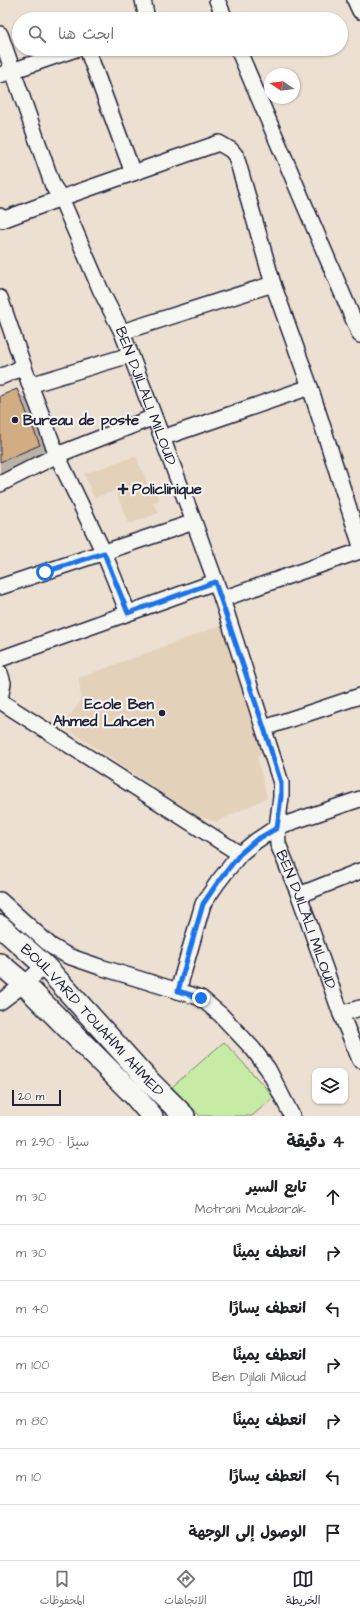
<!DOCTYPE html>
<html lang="ar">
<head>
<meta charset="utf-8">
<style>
	:root { --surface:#fff; --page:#f6f6f6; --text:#202124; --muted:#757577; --line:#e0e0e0; --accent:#22223b }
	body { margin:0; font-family:"Architects Daughter","Playpen Sans Arabic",sans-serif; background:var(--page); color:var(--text); direction:rtl }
	.controls { position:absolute; right:12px; bottom:12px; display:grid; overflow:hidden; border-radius:8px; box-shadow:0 1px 3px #0004 }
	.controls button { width:36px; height:36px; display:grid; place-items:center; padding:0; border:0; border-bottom:1px solid var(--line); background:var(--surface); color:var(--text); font:20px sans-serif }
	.compass { position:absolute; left:264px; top:68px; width:36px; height:36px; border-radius:50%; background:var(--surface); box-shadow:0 1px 3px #0004; rotate:283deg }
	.scale { position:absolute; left:12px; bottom:10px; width:49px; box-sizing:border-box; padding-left:4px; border:2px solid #22223b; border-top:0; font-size:11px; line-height:14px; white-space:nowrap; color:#22223b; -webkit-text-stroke:3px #f6f6f2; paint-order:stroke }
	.stop { position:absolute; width:12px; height:12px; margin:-9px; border:3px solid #1a73e8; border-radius:50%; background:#fff }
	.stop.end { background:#1a73e8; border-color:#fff; box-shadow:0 1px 4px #0008 }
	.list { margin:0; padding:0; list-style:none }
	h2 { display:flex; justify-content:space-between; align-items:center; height:52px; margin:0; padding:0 16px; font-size:17px }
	h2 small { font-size:13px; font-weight:400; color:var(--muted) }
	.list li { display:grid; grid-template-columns:26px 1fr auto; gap:12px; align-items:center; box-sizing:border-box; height:56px; padding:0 16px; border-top:1px solid var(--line) }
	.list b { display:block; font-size:15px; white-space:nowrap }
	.list p { margin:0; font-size:13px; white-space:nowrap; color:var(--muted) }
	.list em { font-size:13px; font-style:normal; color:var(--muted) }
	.icon { flex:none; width:22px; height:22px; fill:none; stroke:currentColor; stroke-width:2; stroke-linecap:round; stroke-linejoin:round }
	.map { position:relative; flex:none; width:360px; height:1116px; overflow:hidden; direction:ltr }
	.search { position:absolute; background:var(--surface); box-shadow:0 1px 3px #0004; left:12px; right:12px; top:12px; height:44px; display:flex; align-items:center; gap:10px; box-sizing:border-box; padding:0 14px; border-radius:22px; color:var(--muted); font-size:15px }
	.sheet { height:444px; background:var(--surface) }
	nav { display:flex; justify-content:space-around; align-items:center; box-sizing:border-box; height:56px; border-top:1px solid var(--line); background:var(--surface); font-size:11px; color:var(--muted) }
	nav a { display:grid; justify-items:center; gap:2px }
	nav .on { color:var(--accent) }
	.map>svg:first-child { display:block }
	.built { fill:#e4d1ba }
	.green { fill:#c6eba5; stroke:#748670 }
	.shadow { fill:#0003 }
	.building { fill:#d2ad84; stroke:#22223b }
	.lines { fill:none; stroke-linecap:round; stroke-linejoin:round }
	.minor-casing { stroke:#22223b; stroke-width:18 }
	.secondary-casing { stroke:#22223b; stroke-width:24 }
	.minor { stroke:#f6f6f2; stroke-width:15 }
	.secondary { stroke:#f6f6f2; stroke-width:21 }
	.route { stroke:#1a73e8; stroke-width:5 }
	.poi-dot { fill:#22223b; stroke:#f6f6f2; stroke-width:1.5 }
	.labels { text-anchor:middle; stroke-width:4; stroke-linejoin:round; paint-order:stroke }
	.street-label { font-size:15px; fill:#22223b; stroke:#f6f6f2 }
	.poi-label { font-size:15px; font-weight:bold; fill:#22223b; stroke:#f6f6f2; text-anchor:start }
</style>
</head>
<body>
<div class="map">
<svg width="360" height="1116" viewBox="0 0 360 1116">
	<rect width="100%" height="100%" fill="#ebe0d1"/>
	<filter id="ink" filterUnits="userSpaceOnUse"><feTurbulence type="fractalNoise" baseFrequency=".025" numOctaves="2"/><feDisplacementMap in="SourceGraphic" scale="8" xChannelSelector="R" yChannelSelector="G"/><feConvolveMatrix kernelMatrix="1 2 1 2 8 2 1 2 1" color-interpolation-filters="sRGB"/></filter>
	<g filter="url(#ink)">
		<g class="built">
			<path d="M136,456L149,487L155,485L159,500L153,503L159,513L129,524L115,491L94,498L84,474Z"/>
			<path d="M222,625L266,749L257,756L267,798L216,822L193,814L62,725L81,701L79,678Z"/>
		</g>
		<path class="green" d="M224,1042L274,1097L252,1116H200L172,1087Z"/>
		<path class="shadow" d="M16,390L28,401L51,456L0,478V397Z"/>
		<path class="building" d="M17,389L40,445L0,462V396Z"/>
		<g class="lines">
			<defs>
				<g id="minor">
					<path d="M143,0L147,19"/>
					<path d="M217,0L225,19"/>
					<path d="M355,0L360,11"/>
					<path id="s1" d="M0,34L53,186L61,198L101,291L122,332L194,522L222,599L281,783V797L277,827L278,844L299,895L341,1014L360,1060"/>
					<path d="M87,49L133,173"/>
					<path d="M238,49L360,335"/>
					<path d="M0,75L76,49"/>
					<path d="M0,216L2,220L61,198L219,143L231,150L236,156L273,284L310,387L360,543"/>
					<path d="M0,298L30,385"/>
					<path d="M122,332L273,284"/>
					<path d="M130,355L30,385L57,455L154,417"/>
					<path d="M0,377L24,367"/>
					<path d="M162,438L310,387"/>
					<path d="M0,484L57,455L104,553L128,613"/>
					<path d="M0,587L194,522"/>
					<path d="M222,599L360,551"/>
					<path d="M0,659L215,582"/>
					<path d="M0,673L3,683L0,699"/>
					<path d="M0,701L240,854"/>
					<path d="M264,728L360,696"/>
					<path d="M299,895L360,871"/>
					<path d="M0,900L51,946L68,956L100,967L201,998L221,1015L253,1049L268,1069L292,1116"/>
					<path d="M178,991L203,904L218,882L240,854L256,841L277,827L360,799"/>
					<path d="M0,1002L24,984L45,966"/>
					<path d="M341,1014L360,1008"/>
				</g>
				<g id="secondary">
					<path id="s2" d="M0,926L45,966L147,1079L184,1116"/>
					<path d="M0,964L24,984L133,1094L152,1116"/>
				</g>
			</defs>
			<use href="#minor" class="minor-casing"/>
			<use href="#secondary" class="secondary-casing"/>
			<use href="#minor" class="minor"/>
			<use href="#secondary" class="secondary"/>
		</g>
	</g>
	<g class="lines" filter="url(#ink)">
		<path class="route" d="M45,572L104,553L128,613L215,582L264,728L281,783V797L277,828L256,840L240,854L218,882L203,904L178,991L201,998"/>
	</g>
	<g class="poi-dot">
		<circle cx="15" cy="420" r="4"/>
		<path d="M121 483h4v4h4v4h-4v4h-4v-4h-4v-4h4z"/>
		<circle cx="162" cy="713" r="4"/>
	</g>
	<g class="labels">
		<g class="street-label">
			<text dy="5" stroke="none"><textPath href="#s1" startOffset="391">BEN DJILALI MILOUD</textPath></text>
			<text dy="5" stroke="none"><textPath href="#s1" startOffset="943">BEN DJILALI MILOUD</textPath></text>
			<text dy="5" stroke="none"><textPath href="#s2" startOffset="132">BOULVARD TOUAHMI AHMED</textPath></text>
		</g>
		<g class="poi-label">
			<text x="23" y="425">Bureau de poste</text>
			<text x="132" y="494">Policlinique</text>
			<text x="154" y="709" text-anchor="end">Ecole Ben<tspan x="154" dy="17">Ahmed Lahcen</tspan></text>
		</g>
	</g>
</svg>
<div class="controls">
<button><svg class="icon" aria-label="layers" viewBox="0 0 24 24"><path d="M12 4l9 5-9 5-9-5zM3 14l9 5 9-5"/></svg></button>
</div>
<svg class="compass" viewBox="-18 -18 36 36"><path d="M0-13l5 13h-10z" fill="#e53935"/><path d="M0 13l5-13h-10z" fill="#757577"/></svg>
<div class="scale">20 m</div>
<div class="stop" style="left:45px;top:572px"></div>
<div class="stop end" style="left:201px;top:998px"></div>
<div class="search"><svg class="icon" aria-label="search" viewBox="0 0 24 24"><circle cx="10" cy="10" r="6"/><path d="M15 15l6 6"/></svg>ابحث هنا</div>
</div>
<section class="sheet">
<h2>4 دقيقة<small>سيرًا · 290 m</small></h2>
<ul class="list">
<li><svg class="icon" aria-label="ahead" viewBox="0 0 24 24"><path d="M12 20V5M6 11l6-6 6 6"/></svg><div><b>تابع السير</b><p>Motrani Moubarak</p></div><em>30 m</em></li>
<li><svg class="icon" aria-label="right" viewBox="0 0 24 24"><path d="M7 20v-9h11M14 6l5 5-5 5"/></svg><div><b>انعطف يمينًا</b></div><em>30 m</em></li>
<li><svg class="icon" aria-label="left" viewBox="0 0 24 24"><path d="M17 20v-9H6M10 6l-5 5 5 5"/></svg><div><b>انعطف يسارًا</b></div><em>40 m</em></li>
<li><svg class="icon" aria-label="right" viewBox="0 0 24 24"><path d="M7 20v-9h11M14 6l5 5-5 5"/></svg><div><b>انعطف يمينًا</b><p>Ben Djilali Miloud</p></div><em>100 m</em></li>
<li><svg class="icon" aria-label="right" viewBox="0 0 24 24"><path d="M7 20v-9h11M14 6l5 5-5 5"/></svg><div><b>انعطف يمينًا</b></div><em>80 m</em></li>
<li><svg class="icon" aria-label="left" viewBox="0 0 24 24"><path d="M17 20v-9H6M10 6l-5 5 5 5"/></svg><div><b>انعطف يسارًا</b></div><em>10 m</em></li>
<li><svg class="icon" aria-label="arrive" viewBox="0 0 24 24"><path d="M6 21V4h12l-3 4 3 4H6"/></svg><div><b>الوصول إلى الوجهة</b></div></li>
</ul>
</section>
<nav>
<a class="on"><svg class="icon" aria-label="map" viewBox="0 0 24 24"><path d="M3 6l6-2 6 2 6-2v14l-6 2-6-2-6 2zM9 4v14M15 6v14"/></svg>الخريطة</a>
<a><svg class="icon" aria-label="directions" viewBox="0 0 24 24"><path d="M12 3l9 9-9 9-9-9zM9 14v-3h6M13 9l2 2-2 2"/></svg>الاتجاهات</a>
<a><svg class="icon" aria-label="saved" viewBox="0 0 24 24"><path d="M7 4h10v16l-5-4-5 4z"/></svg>المحفوظات</a>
</nav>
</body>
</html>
